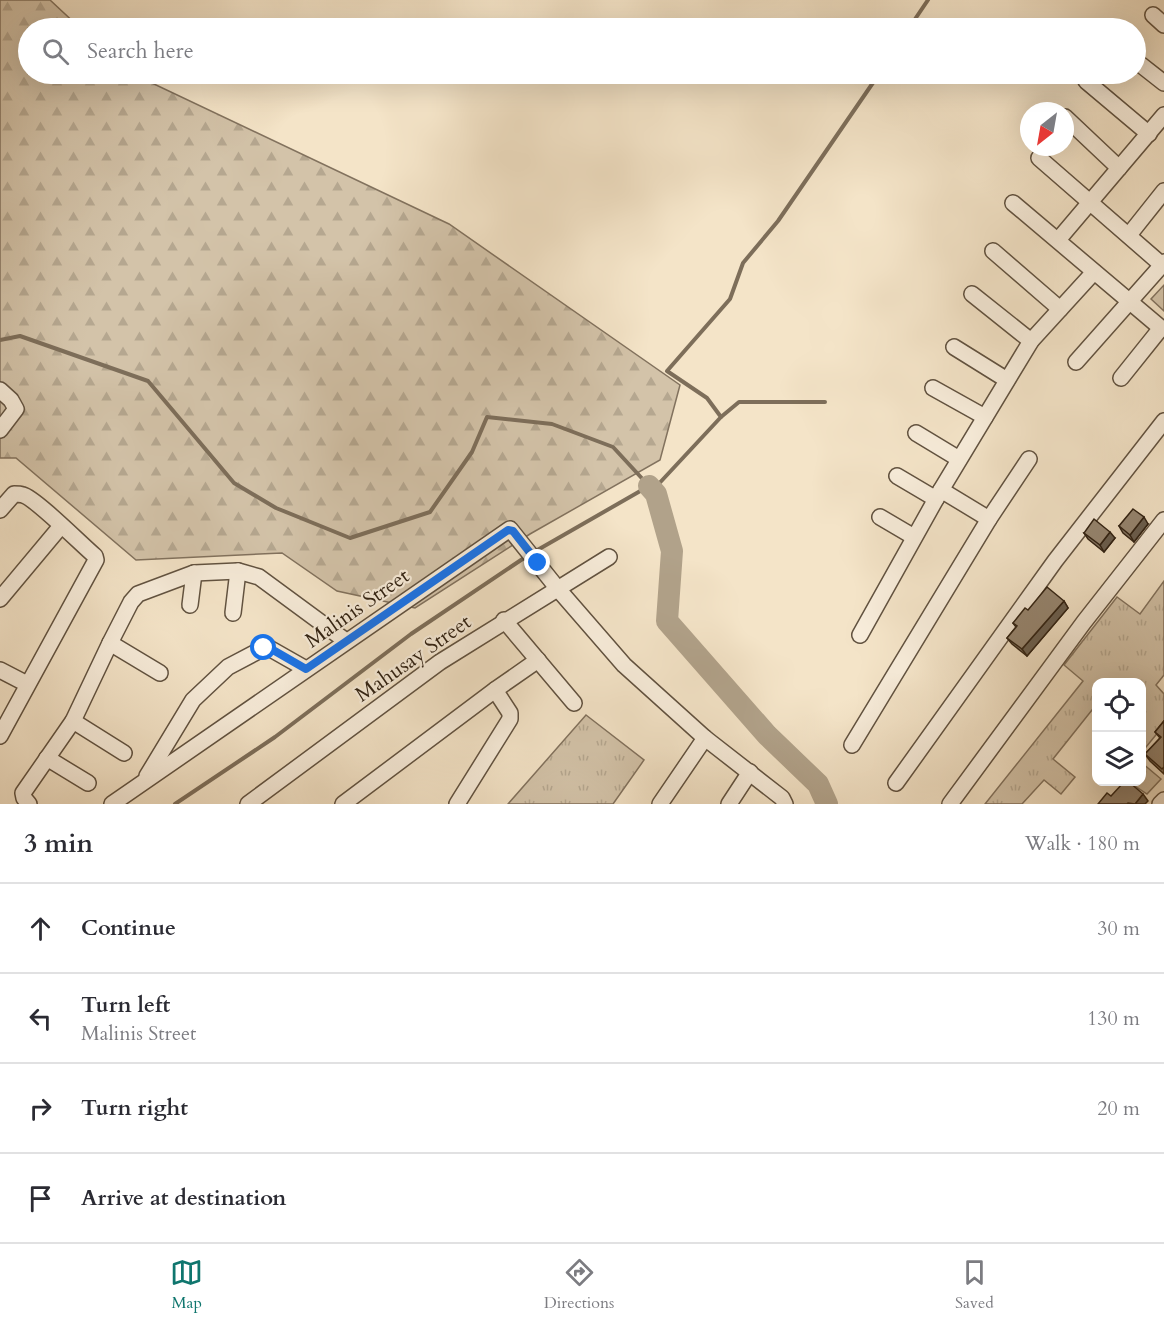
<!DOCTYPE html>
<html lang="en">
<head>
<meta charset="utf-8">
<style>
	:root { --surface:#fff; --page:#f7f7f7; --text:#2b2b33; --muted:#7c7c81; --line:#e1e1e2; --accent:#0f766e }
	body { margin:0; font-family:Cardo,serif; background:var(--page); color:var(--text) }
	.controls { position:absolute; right:18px; bottom:18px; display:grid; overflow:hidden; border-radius:12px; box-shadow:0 6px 24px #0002 }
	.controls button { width:54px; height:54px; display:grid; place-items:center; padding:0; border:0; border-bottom:2px solid var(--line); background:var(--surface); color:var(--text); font:30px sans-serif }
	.compass { position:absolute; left:1020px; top:102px; width:54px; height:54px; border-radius:50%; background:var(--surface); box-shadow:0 6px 24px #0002; rotate:211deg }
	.stop { position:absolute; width:18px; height:18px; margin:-14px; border:4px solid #1a73e8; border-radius:50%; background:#fff }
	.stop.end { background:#1a73e8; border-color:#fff; box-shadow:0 2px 6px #0008 }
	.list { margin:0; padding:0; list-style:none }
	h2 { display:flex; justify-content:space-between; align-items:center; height:78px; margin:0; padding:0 24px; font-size:26px }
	h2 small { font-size:20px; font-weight:400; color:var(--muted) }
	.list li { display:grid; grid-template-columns:39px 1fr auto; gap:18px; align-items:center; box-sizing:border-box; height:90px; padding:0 24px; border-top:2px solid var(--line) }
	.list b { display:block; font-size:22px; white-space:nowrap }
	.list p { margin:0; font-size:20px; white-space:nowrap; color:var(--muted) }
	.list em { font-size:20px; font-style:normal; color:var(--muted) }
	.icon { flex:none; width:33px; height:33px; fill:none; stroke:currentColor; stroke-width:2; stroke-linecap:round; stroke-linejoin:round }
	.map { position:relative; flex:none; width:1164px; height:804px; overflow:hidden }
	.search { position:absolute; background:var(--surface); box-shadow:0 6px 24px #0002; left:18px; right:18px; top:18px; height:66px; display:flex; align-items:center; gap:15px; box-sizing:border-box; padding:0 21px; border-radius:33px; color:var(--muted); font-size:22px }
	.sheet { height:438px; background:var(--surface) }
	nav { display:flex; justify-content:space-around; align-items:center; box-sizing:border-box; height:84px; border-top:2px solid var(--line); background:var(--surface); font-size:16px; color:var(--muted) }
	nav a { display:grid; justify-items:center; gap:3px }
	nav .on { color:var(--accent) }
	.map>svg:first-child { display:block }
	.grass { fill:url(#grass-tufts); stroke:#82725e; stroke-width:1.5 }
	.forest { fill:url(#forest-firs); stroke:#82725e; stroke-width:1.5 }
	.pitch { fill:#d3c3a9; stroke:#82725e; stroke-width:1.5 }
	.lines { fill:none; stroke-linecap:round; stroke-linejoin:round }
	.stream { stroke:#7d6e5a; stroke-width:4 }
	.river { stroke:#b1a28a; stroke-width:22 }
	.minor-casing { stroke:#615240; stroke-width:18 }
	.minor { stroke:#f8eddb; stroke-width:15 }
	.wall { fill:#817361; stroke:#302112; stroke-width:1.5 }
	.shaded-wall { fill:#695e4f; stroke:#302112; stroke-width:1.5 }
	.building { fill:#968671; stroke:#302112; stroke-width:1.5 }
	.route { stroke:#1a73e8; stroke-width:8 }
	.labels { text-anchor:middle; stroke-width:4.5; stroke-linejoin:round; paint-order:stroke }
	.street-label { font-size:21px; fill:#302112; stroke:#f8eddb }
</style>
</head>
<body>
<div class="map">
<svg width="1164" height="804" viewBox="0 0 1164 804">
	<defs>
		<pattern id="grass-tufts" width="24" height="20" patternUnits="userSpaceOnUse" patternTransform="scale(1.5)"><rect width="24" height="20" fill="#d3c3a9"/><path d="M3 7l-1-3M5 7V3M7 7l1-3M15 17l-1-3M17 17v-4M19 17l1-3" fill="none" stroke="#b5a790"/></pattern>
		<pattern id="forest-firs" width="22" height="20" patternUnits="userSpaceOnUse" patternTransform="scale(1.5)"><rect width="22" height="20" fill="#d3c3a9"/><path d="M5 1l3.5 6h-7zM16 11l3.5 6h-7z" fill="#b5a790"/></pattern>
	</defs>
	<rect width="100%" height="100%" fill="#f4e4c8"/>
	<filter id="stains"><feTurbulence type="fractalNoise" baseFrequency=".00333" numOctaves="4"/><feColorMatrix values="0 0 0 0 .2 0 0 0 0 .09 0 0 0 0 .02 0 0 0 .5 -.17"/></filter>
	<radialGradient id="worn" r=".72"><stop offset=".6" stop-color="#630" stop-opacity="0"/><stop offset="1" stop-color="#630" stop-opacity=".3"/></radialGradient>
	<g class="grass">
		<path d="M1164,581V675L1156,685L1164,694V725L1142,752V682H1096V705L1053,759L1075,777L1061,794L1044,780L1022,804H985L1083,681L1064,665L1117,597L1140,614Z"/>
		<path d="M586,715L644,760L613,804H508Z"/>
		<path d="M1142,763L1161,779L1147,794L1129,782H1142Z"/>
	</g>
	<path class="forest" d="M0,0H50L80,28H28V74H133L449,224L680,385L660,460L530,534L415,608L337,591L282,553L136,560L16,458H0Z"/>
	<path class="pitch" d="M1164,285V311L1151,299Z"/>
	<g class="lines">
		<g class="stream">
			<path d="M909,28L928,0"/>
			<path d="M0,340L20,336L148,381L234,483L276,508L350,538L430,512L472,452L487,417L552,424L613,447L649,486L534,552"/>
			<path d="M721,417L739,402H825"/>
			<path d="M653,490L721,417L707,398L667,371L730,299L743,263L778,221L879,74"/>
			<path d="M175,804L275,737L411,634L527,556"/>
		</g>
		<path class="river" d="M649,486L656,494L672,551L667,621L767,735L818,784L827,804"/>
		<defs>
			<g id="minor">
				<path d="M1153,15L1164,25"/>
				<path d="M1136,61L1164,83"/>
				<path d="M1092,74L1086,81L1149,134"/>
				<path d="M1065,117L1119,168"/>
				<path d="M1039,158L1162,265L1164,262"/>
				<path d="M1013,203L1161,328L1164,329"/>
				<path d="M1129,235L1164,191"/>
				<path d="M1058,240L1164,115"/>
				<path d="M993,251L1060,309"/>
				<path d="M972,294L1031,341"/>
				<path d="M954,347L1007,380"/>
				<path d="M1076,362L1162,265"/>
				<path d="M1121,378L1161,328"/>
				<path d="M933,388L985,417"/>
				<path d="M0,390L11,400L16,409L0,430"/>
				<path d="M916,433L959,459"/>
				<path d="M897,476L936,499"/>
				<path d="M941,490L989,519"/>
				<path d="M0,510L14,494C17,494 20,494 23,495C35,498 82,545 95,556L96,560L0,736"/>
				<path d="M880,517L914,537"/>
				<path d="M0,599L61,526"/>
				<path d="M190,605L194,573"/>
				<path d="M233,613L238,571"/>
				<path d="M504,620L574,703"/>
				<path d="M860,635L941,490L1031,341L1094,272"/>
				<path d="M110,643L160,673"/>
				<path d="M0,670L27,684"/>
				<path d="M73,721L124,753"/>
				<path d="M852,745L989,519L1029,459"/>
				<path d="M47,758L88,783"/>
				<path d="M147,776L193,700L228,667L264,648H269L306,669"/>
				<path d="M896,783L1055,561L1164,421"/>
				<path d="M29,804L24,798L23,793L73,721L110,643L131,602L138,594L194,573L238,571L259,577L346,641"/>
				<path d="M112,804L510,529L558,589L624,665L705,738L782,798L785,804"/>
				<path d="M248,804L440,662L609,557"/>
				<path d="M343,804L495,690L538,660"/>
				<path d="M457,804L510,719V713L495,690"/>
				<path d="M660,804L705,738"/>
				<path d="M729,804L750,772"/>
				<path d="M950,804L1084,622L1164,520"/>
				<path d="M1160,804L1164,800"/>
			</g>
		</defs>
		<use href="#minor" class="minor-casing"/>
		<use href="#minor" class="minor"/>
	</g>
	<g class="wall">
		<path d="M1148,524L1134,542L1123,533L1119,526Z"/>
		<path d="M1084,533L1115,538L1104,552L1088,539Z"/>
		<path d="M1064,601L1068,608L1027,656L1012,644L1007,638L1016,627L1013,623L1028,610Z"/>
		<path d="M1164,721V774L1150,761L1145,754L1160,738L1155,732Z"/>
	</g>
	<g class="shaded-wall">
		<path d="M1144,517L1148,524L1134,542L1130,535Z"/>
		<path d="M1110,532L1115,538L1104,552L1100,545Z"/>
		<path d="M1064,601L1068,608L1027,656L1022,649Z"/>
		<path d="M1143,794L1148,801L1145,804H1135Z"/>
	</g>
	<g class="building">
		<path d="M1133,509L1144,517L1130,535L1119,526Z"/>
		<path d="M1094,519L1110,532L1100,545L1084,533Z"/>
		<path d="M1047,587L1064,601L1022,649L1007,638L1017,626L1013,623L1025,608L1028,610Z"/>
		<path d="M1164,721V767L1162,769L1145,754L1161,737L1155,732Z"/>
		<path d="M1124,782H1129L1143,794L1135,804L1128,803L1127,804H1098L1107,793L1111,796Z"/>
	</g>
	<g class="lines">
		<path class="route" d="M264,648L273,650L306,669L508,530L513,531L538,563"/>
	</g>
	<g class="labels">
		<g class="street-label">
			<text transform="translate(357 608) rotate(-35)" y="7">Malinis Street</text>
			<text transform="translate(413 658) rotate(-35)" y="7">Mahusay Street</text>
		</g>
	</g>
	<rect width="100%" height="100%" filter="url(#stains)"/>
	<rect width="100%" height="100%" fill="url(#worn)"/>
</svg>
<div class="controls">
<button><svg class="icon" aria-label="locate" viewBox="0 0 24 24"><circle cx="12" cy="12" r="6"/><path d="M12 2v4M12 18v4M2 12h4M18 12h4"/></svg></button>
<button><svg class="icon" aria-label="layers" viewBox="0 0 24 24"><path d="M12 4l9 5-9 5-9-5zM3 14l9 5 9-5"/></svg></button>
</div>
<svg class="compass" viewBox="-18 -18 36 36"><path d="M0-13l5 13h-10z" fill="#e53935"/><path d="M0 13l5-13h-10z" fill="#7c7c81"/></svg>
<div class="stop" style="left:264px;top:648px"></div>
<div class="stop end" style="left:538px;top:563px"></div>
<div class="search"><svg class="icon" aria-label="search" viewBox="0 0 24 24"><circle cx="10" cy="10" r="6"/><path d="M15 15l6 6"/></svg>Search here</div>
</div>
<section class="sheet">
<h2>3 min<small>Walk · 180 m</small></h2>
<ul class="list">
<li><svg class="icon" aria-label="ahead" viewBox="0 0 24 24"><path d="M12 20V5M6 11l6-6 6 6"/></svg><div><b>Continue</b></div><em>30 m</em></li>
<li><svg class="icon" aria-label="left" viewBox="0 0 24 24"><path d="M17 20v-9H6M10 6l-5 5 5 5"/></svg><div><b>Turn left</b><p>Malinis Street</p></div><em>130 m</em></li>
<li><svg class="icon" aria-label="right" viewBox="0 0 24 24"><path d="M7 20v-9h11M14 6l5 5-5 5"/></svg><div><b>Turn right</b></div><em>20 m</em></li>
<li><svg class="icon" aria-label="arrive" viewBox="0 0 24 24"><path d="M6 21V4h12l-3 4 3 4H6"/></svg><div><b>Arrive at destination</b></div></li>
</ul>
</section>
<nav>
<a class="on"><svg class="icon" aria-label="map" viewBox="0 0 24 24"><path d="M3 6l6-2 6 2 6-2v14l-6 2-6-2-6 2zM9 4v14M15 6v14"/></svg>Map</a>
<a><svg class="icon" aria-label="directions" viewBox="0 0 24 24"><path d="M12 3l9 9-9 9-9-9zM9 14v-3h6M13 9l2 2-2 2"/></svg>Directions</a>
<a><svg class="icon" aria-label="saved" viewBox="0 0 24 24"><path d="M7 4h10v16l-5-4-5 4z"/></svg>Saved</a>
</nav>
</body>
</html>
